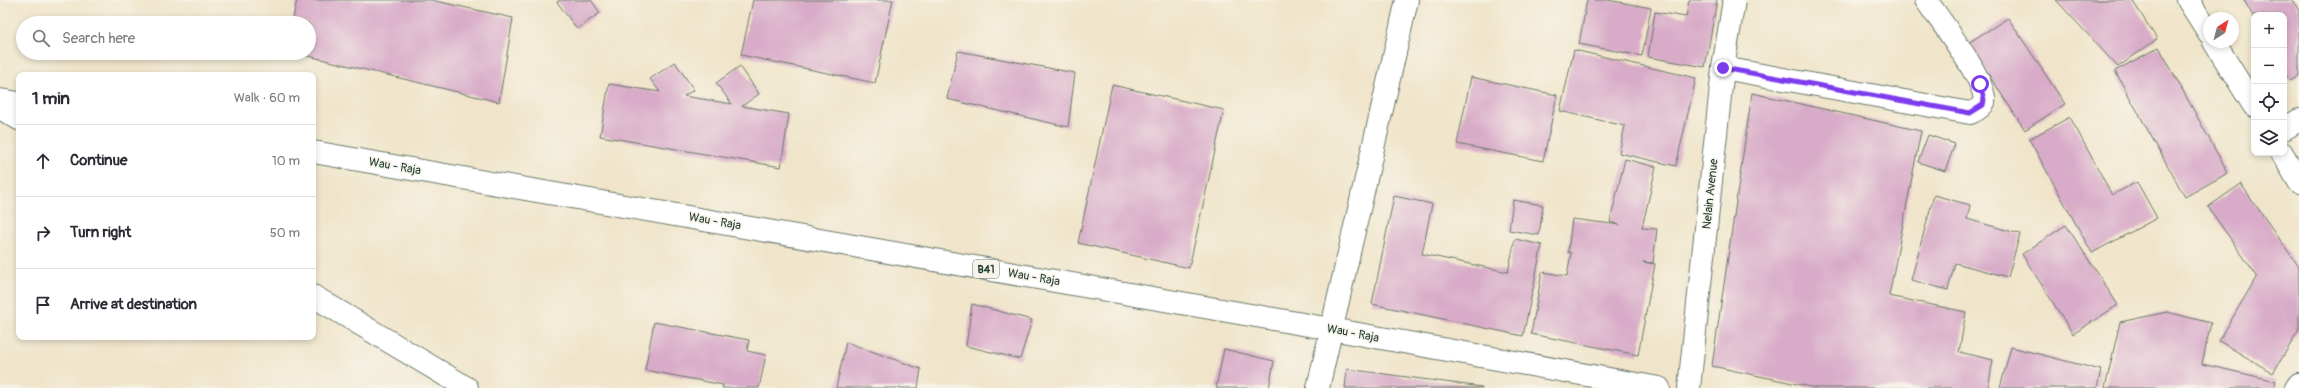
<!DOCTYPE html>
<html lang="en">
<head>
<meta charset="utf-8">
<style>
	:root { --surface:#fff; --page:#f2f2f3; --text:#2b2b33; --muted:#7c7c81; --line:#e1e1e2 }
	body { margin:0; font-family:Pangolin,sans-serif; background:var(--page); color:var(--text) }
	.controls { position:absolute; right:12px; top:12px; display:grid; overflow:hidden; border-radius:8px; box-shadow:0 2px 6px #0003 }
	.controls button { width:36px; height:36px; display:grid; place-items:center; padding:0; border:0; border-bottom:1px solid var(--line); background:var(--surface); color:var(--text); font:20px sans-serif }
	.compass { position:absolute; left:2203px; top:12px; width:36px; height:36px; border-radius:50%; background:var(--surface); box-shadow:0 2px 6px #0003; rotate:36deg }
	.stop { position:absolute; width:12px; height:12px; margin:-9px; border:3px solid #7c3aed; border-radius:50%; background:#fff }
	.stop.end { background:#7c3aed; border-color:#fff; box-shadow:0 1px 4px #0008 }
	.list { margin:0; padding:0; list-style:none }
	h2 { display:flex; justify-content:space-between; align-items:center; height:52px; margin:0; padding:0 16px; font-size:17px }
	h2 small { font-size:13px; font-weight:400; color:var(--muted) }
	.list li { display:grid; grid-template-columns:26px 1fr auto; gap:12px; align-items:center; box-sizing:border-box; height:72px; padding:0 16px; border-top:1px solid var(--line) }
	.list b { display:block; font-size:15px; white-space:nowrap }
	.list em { font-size:13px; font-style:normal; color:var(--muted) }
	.icon { flex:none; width:22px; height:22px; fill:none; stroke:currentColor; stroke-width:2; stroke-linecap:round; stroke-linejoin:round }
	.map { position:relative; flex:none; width:2299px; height:388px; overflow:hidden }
	.search { position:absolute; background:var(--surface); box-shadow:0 2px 6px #0003; left:16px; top:16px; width:300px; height:44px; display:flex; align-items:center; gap:10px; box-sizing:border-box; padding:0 14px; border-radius:22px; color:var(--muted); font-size:15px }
	.panel { position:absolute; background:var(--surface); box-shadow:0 2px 6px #0003; left:16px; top:72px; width:300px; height:268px; border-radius:8px }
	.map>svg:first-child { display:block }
	.building { fill:#d8abc8 }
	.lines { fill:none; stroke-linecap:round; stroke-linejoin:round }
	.minor-casing { stroke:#687868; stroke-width:24 }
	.primary-casing { stroke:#687868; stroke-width:24 }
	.minor { stroke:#fff; stroke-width:22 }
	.primary { stroke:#fff; stroke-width:22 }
	.route { stroke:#7c3aed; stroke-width:5 }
	.labels { text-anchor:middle; stroke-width:3; stroke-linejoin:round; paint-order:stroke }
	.shield { fill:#f7f3e8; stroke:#60746a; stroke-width:1 }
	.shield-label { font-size:11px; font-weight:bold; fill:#1f3d34 }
	.street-label { font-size:12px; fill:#1f3d34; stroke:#f7f3e8 }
</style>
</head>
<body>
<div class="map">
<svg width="2299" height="388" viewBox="0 0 2299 388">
	<rect width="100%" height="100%" fill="#f7f3e8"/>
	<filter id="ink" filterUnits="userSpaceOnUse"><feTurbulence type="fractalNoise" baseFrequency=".025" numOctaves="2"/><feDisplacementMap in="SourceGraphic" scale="8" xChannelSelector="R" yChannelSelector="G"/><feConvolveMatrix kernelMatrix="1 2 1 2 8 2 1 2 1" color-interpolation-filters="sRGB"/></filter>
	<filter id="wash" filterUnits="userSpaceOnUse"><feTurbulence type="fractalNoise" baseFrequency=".012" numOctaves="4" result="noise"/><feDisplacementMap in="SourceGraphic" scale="16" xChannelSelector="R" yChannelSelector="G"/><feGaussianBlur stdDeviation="0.9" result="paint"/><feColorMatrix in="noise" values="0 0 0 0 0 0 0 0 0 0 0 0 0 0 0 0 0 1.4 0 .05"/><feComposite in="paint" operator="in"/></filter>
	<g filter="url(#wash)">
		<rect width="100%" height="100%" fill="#f0e5ca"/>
		<g id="blocks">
			<g class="building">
				<path d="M297,0H431L513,18L499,102L300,54L309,53V23H292Z"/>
				<path d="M560,0H591L600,13L577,29L557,2Z"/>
				<path d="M753,0H893L875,83L741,55Z"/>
				<path d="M1587,0H1608L1651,8L1642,56L1579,44Z"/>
				<path d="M1689,0H1717L1705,67L1648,57L1655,12L1686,17Z"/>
				<path d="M2056,0H2132L2157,39L2118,67Z"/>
				<path d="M2244,0H2293L2299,11V76L2290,81L2284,71V15H2254V18Z"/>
				<path d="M2008,18L2065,104L2025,130L1968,43Z"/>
				<path d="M2159,47L2228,173L2185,197L2115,71Z"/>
				<path d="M1574,50L1696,78L1676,166L1619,153L1625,126L1560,111Z"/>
				<path d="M958,51L1075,73L1068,127L947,99Z"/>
				<path d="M675,62L694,90L684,96L732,104L716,83L740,66L759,94L742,106L789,114L781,167L600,136L609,84L660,92L650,79Z"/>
				<path d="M1471,77L1557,95L1543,161L1457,144Z"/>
				<path d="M1112,85L1224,110L1189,268L1078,243Z"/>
				<path d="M1752,93L1921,131L1889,296L1966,312L1959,352L1993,360L1988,388H1816L1712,366Z"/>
				<path d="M2070,117L2112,195L2137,182L2157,218L2092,253L2029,139Z"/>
				<path d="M1928,135L1955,144L1945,171L1918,162Z"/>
				<path d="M1625,159L1656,167L1642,228L1657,229L1653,263L1643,262L1655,264L1638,355L1531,334L1542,272L1567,276L1571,253L1568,252L1572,219L1620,225L1610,222Z"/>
				<path d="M2241,184L2299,267V330L2273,373L2219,341L2257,276L2208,207Z"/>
				<path d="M1934,195L1970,205L1967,219L2020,234L2008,277L1955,263L1948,290L1911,280Z"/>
				<path d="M1394,196L1432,204L1422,254L1508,272L1515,239L1542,245L1523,336L1372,304Z"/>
				<path d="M1513,200L1543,205L1539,235L1509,230Z"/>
				<path d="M2066,225L2118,305L2073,334L2022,254Z"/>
				<path d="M972,304L1032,320L1020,359L966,346Z"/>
				<path d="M2167,312L2211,323L2202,364L2276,381L2274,388H2105L2120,322Z"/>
				<path d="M654,322L749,340L747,351L766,355L759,388H722L723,385L645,370Z"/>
				<path d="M846,342L921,369L918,388H836Z"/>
				<path d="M2011,347L2101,370L2097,388H2000Z"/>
				<path d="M1224,349L1274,361L1269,388H1216Z"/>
				<path d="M1347,369L1482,387V388H1345Z"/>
			</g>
		</g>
	</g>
	<g filter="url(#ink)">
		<use href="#blocks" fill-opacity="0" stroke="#687868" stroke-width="1"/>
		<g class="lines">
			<defs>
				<g id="minor">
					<path d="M1723,68L1970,113C1975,111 1982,108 1984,102C1988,82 1939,19 1926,0"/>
					<path d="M0,108L19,119"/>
					<path d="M2284,129L2299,120"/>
					<path d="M313,296L467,388"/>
					<path d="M1318,388L1407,0"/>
					<path d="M1689,388L1723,68L1734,0"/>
					<path d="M2296,388L2299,384"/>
				</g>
				<g id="primary">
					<path d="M2188,0L2209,33"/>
					<path d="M2214,42L2254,106"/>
					<path d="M0,100L19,103"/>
					<path d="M313,152L1331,329L1659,388"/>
					<path d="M2282,153L2299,182"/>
				</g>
			</defs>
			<use href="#minor" class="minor-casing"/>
			<use href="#primary" class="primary-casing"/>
			<use href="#minor" class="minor"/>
			<use href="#primary" class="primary"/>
		</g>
	</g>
	<g class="lines" filter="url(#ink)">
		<path class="route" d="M1723,68L1970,113L1983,105L1984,100L1980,84"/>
	</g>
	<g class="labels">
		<rect class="shield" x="973" y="260" width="26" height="18" rx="3"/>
		<g class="shield-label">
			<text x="986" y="273">B41</text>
		</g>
		<g class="street-label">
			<text transform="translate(395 166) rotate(10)" y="4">Wau - Raja</text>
			<text transform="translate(1710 194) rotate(-84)" y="4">Nelain Avenue</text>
			<text transform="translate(715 221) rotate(10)" y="4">Wau - Raja</text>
			<text transform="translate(1034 277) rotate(10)" y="4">Wau - Raja</text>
			<text transform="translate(1353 333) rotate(11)" y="4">Wau - Raja</text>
		</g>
	</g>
</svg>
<div class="controls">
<button>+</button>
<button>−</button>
<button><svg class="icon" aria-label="locate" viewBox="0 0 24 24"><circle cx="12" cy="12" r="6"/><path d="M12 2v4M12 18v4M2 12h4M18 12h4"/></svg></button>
<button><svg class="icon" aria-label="layers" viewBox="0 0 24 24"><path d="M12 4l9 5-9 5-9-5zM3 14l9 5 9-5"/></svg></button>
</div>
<svg class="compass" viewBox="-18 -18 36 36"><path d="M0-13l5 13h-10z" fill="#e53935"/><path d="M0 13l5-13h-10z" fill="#7c7c81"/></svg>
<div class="stop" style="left:1980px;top:84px"></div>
<div class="stop end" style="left:1723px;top:68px"></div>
<div class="search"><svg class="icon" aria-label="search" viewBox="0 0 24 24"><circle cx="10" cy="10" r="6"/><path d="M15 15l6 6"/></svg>Search here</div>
<section class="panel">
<h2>1 min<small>Walk · 60 m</small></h2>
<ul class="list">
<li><svg class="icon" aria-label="ahead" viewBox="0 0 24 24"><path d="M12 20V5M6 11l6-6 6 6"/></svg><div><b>Continue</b></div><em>10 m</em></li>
<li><svg class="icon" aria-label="right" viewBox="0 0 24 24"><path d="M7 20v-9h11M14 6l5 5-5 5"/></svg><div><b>Turn right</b></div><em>50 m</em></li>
<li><svg class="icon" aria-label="arrive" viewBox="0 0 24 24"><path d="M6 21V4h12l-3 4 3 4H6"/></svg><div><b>Arrive at destination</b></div></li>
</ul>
</section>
</div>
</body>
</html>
